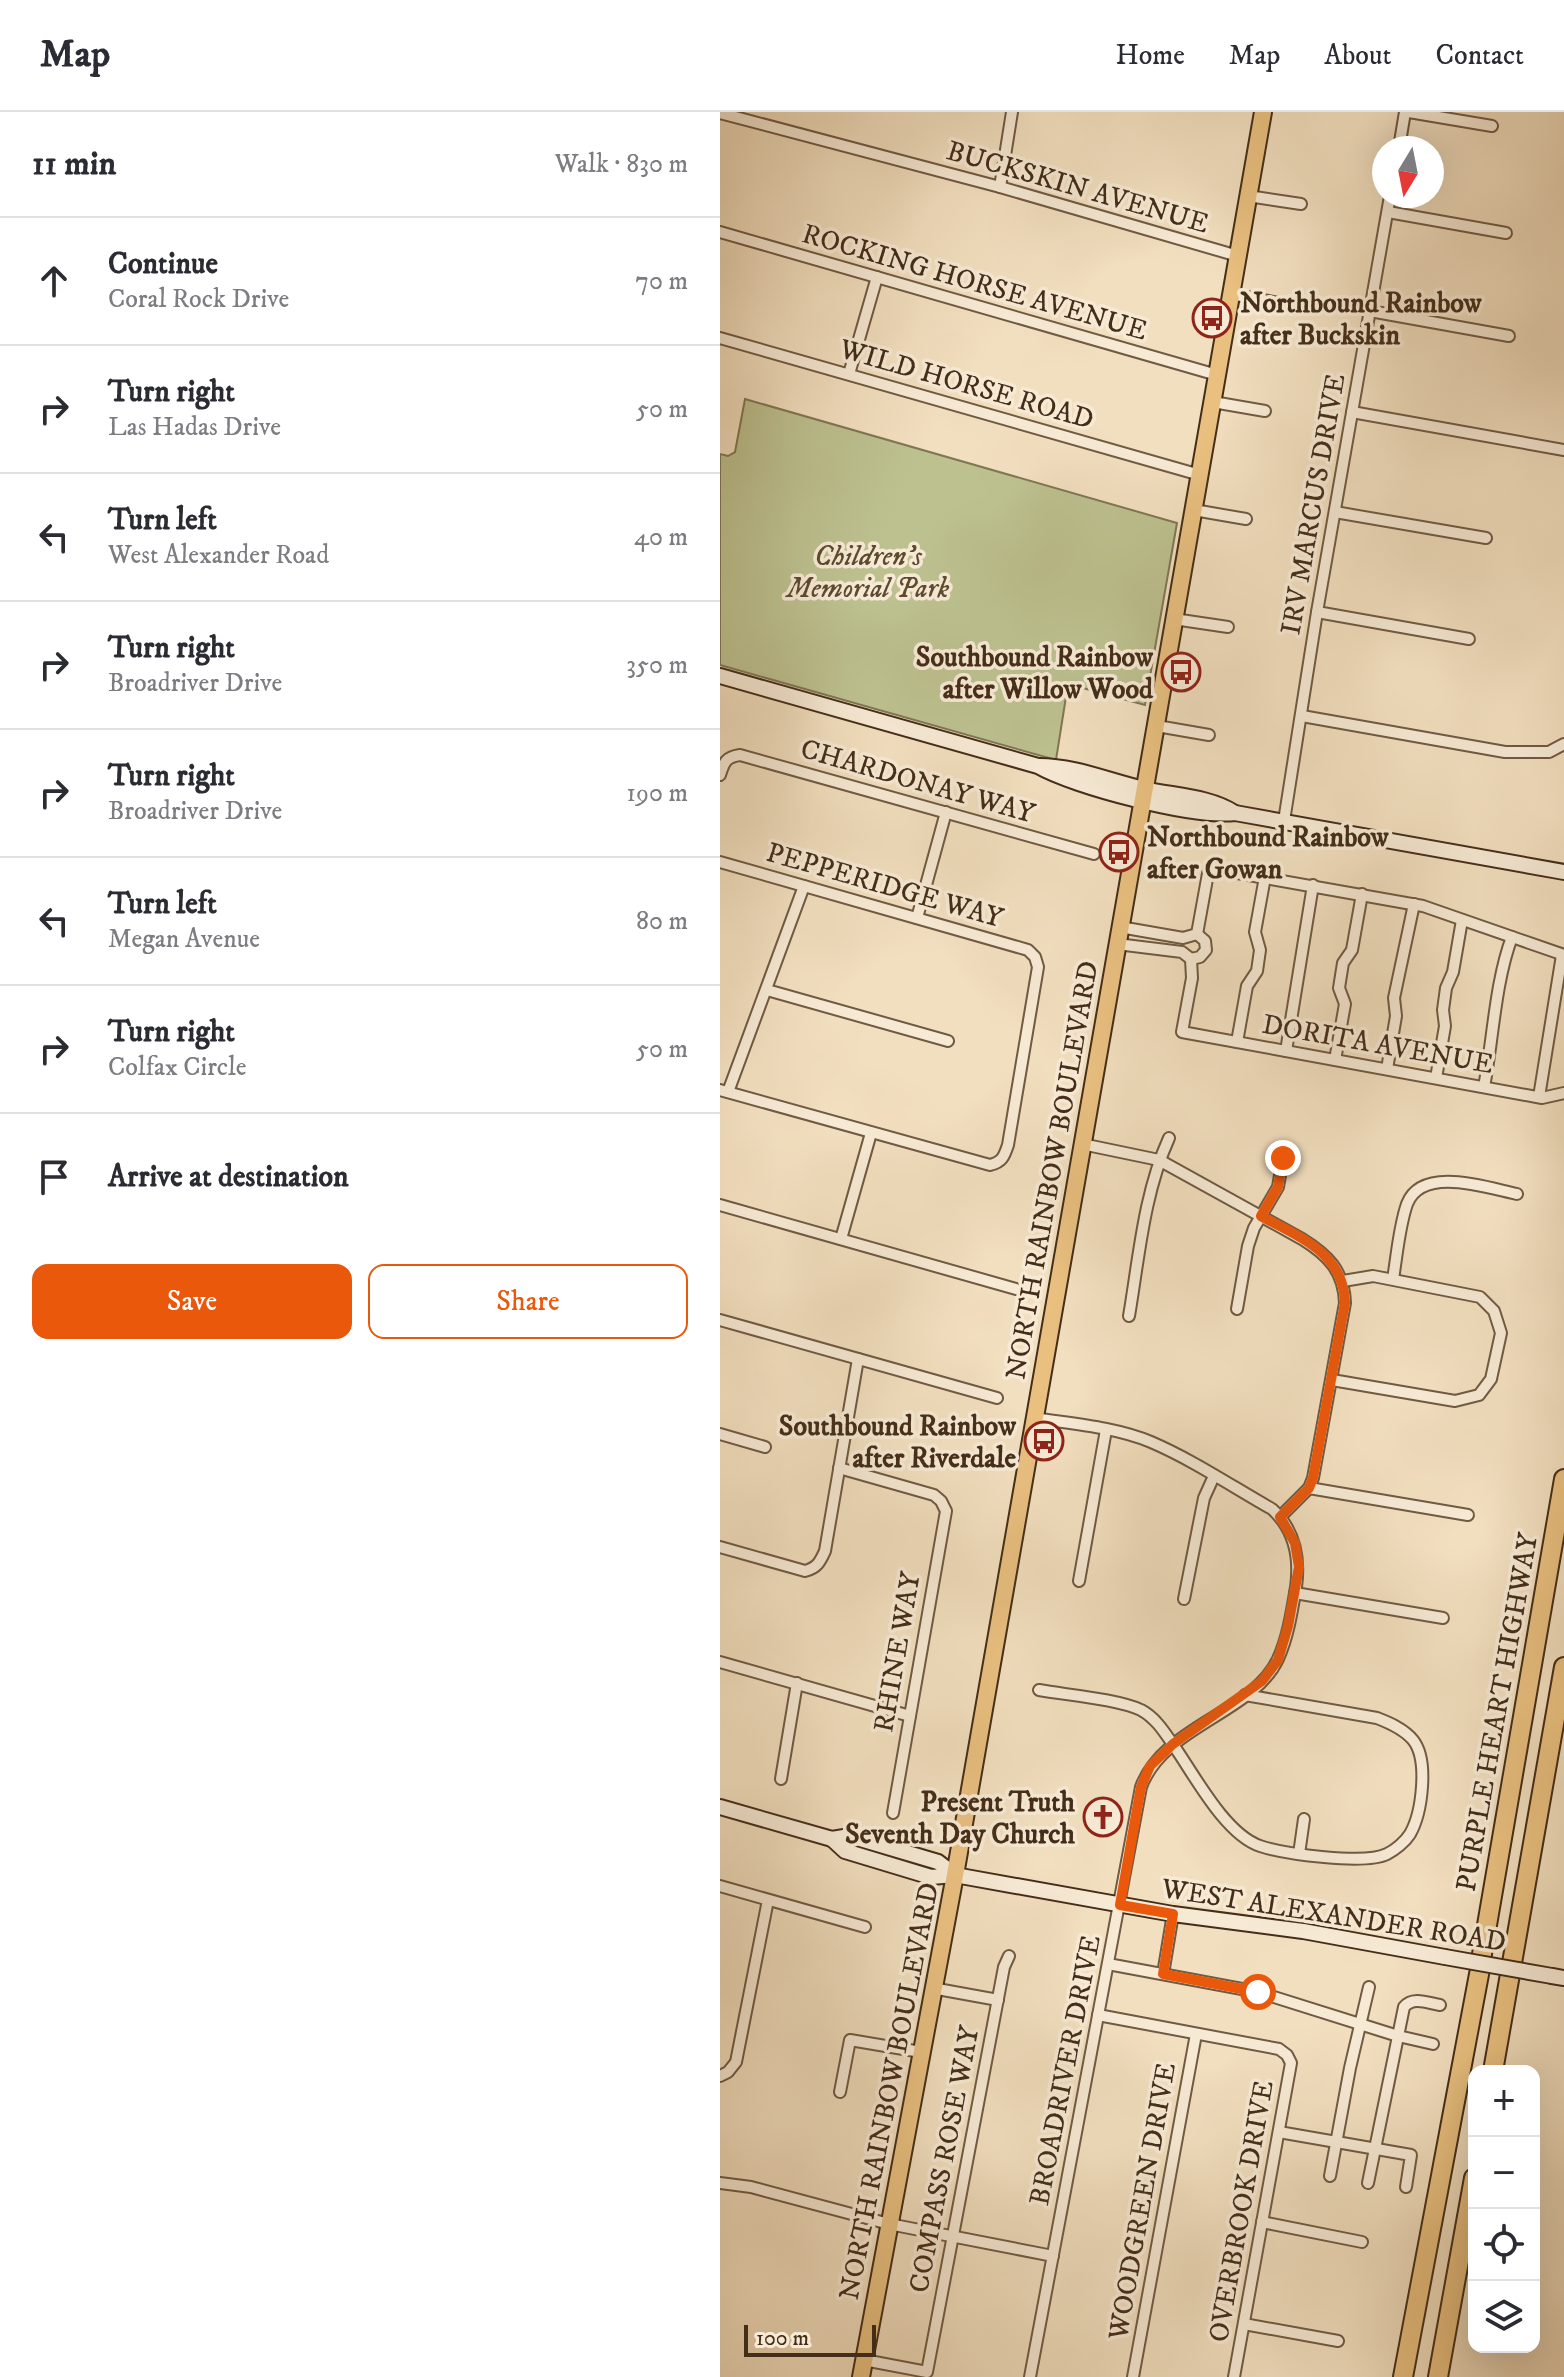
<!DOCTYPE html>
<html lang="en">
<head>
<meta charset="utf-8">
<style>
	:root { --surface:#fff; --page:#f2f2f3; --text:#2b2b33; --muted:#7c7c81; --line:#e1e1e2; --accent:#ea580c }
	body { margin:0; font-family:"IM FELL DW Pica",serif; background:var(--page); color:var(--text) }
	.controls { position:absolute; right:24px; bottom:24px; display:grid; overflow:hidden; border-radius:16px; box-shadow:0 8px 32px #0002 }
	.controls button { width:72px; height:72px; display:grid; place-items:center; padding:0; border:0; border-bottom:2px solid var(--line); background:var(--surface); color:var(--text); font:40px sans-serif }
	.compass { position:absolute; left:652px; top:24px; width:72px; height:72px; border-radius:50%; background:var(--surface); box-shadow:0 8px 32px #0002; rotate:190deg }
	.scale { position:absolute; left:24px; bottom:20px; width:132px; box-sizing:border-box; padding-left:8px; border:4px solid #442d19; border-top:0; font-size:22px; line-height:28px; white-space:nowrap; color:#442d19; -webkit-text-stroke:6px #f7ead5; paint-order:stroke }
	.stop { position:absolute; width:24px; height:24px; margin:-18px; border:6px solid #ea580c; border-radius:50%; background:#fff }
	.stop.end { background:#ea580c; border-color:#fff; box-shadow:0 2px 8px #0008 }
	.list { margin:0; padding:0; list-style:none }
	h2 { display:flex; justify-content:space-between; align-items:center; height:104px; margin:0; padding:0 32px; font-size:34px }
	h2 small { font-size:26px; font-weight:400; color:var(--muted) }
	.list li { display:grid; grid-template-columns:52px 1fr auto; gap:24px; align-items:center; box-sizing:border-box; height:128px; padding:0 32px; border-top:2px solid var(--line) }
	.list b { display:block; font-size:30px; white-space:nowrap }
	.list p { margin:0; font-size:26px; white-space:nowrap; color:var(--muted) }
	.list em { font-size:26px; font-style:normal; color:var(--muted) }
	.actions { display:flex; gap:16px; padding:24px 32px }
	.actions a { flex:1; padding:18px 0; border:2px solid var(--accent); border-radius:16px; text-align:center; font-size:28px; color:var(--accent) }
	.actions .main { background:var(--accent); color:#fff }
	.icon { flex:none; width:44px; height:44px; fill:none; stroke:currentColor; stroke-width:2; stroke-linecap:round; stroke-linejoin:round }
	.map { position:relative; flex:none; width:844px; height:2265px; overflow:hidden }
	header { display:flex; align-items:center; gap:48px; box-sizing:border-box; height:112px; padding:0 40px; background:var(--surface); border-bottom:2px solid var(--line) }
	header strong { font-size:38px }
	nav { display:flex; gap:44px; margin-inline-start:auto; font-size:28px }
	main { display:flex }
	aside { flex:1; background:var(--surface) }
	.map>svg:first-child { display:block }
	.green { fill:#bdc190; stroke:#807754; stroke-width:2 }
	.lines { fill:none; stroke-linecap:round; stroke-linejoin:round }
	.street-casing { stroke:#705a42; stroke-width:14 }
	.secondary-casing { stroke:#442d19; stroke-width:18 }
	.primary-casing { stroke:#442d19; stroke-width:20 }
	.highway-casing { stroke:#442d19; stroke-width:22 }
	.street { stroke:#f7ead5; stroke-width:10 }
	.secondary { stroke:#f7ead5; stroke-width:14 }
	.primary { stroke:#e9c080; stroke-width:16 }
	.highway { stroke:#e9c080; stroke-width:18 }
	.secondary-bridge-casing { stroke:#442d19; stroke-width:18; stroke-linecap:butt }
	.secondary-bridge { stroke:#f7ead5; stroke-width:14 }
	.route { stroke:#ea580c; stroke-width:10 }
	.labels { text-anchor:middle; stroke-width:7; stroke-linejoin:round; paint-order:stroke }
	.street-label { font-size:28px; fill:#442d19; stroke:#f7ead5 }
	.poi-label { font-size:28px; font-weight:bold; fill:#442d19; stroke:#f7ead5; text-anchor:end }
	.park-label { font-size:28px; font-style:italic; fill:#5c4b31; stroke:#f7ead5 }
</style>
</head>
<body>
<header>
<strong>Map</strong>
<nav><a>Home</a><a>Map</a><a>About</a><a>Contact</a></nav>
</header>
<main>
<aside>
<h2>11 min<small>Walk · 830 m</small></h2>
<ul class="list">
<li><svg class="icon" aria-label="ahead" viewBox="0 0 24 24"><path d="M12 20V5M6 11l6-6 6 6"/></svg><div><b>Continue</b><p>Coral Rock Drive</p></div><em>70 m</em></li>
<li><svg class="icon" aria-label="right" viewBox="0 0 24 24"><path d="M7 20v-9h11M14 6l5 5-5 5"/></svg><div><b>Turn right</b><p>Las Hadas Drive</p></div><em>50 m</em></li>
<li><svg class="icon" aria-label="left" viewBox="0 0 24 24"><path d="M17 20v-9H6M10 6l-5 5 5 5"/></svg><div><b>Turn left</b><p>West Alexander Road</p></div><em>40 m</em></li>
<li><svg class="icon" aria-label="right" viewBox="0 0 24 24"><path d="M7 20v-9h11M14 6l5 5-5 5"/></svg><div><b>Turn right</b><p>Broadriver Drive</p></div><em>350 m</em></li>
<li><svg class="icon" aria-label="right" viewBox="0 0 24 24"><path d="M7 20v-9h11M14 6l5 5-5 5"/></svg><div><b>Turn right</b><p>Broadriver Drive</p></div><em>190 m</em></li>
<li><svg class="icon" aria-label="left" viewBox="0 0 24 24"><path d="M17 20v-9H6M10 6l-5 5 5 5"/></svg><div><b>Turn left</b><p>Megan Avenue</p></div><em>80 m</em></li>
<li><svg class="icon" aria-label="right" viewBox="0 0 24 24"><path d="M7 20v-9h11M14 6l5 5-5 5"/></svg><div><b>Turn right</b><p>Colfax Circle</p></div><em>50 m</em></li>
<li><svg class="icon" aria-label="arrive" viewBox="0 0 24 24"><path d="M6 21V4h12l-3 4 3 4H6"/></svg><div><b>Arrive at destination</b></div></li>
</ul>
<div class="actions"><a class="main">Save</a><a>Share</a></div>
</aside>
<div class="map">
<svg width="844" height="2265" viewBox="0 0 844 2265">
	<rect width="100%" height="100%" fill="#f2dfbf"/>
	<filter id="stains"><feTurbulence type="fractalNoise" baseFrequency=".0025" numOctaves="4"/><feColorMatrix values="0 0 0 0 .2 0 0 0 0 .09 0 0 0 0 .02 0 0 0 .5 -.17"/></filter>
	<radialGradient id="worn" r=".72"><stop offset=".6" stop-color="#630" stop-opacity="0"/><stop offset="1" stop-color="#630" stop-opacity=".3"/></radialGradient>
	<path class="green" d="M25,287L457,411L425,593L348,572L336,648L0,553V342L8,344L15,340Z"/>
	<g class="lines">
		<defs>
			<g id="street">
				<path d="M689,0L772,14"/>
				<path d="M0,1L280,75L518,144"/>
				<path d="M679,36L685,0"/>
				<path d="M280,75L292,0"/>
				<path d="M528,84L581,92"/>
				<path d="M668,100L786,121"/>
				<path d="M0,120L497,263"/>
				<path d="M511,182L564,192"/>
				<path d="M650,199L789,224"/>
				<path d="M0,226L480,363"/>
				<path d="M129,262L157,165"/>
				<path d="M493,290L545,299"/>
				<path d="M632,300L844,338"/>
				<path d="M474,398L526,407"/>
				<path d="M615,400L766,426"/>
				<path d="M597,500L749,527"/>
				<path d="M454,507L508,515"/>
				<path d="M582,604L785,640H829L844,632"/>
				<path d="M437,614L489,623"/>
				<path d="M0,663C4,650 6,645 20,643L374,742"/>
				<path d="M564,709L597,500L670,84"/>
				<path d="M0,750L308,838L315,845L318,855L288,1033C284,1045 282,1050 270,1053L0,978"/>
				<path d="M197,806L226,700"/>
				<path d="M400,815L463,826L477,822"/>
				<path d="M477,822L489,756L703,794L844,843"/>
				<path d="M397,832L462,840L471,847"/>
				<path d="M471,847L472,866L462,920L822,986L844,981"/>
				<path d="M471,847L480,845L486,838L485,829L477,822"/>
				<path d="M47,878L228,929"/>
				<path d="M517,930L527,874L537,859L540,838L535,820L545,765"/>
				<path d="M566,939L593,773"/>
				<path d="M615,948L625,892L619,876L623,851L632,838L642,782"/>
				<path d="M667,957L676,904L674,886L694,792"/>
				<path d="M716,966L725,914L723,898L726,876L733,860L742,808"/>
				<path d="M764,975C773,928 775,870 792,825"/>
				<path d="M8,980L84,774"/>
				<path d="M819,985L842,843"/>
				<path d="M362,1032L439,1048L582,1127C608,1143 624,1159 625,1191L593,1366L589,1376L560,1405"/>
				<path d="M0,1093L296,1177"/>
				<path d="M121,1127L151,1021"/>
				<path d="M673,1167C677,1143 679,1115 687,1092C702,1053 768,1076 797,1082"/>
				<path d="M517,1197L528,1134L534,1116L558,1075L563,1046"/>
				<path d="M409,1204C419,1145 424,1081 449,1026"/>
				<path d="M0,1208L277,1286"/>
				<path d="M612,1268L735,1289L759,1283L771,1267L781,1221L774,1199L760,1185L653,1164L623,1169"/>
				<path d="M0,1322L45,1335"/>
				<path d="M119,1356L214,1383L221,1389L226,1399L173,1701"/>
				<path d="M589,1376L748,1403"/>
				<path d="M0,1435L85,1459C97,1456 100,1450 105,1439L138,1247"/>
				<path d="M359,1469L386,1318"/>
				<path d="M575,1481L723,1506"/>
				<path d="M464,1487L484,1386L494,1364"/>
				<path d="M0,1550L190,1604"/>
				<path d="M319,1578C347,1583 397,1587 421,1598C436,1606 445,1621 454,1634C475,1664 505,1722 540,1734C564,1742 645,1753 667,1742C675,1738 685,1730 690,1722C702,1701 709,1648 693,1628C684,1617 670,1611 657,1606L525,1583"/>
				<path d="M61,1667L77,1571"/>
				<path d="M579,1742L584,1707"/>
				<path d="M0,1774L145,1815"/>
				<path d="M388,1852L538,1880L678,1924L713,1932"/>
				<path d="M443,1862L453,1802"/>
				<path d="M212,1876L278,1888"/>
				<path d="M378,1903L559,1937L567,1943L571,1951L514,2265"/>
				<path d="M0,1964L8,1960L16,1950L48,1788"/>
				<path d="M120,1980L130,1928L201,1940"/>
				<path d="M559,2020L691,2043L686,2075"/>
				<path d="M610,2064L630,1956L649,1875"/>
				<path d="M0,2071L31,2075L169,2112L333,2144"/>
				<path d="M648,2071L684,1895C693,1884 708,1891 720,1893"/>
				<path d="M542,2110L642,2130"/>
				<path d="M524,2212L618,2229"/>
				<path d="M144,2248L207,2260L284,1855L289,1844"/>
				<path d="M310,2265L421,1675C444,1613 532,1602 558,1547C568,1525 572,1499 576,1475C580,1446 575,1418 552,1397C513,1375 473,1348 431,1330C395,1315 353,1312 314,1306"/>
				<path d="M413,2265L476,1922"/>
			</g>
			<g id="secondary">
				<path d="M0,564L318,654C354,675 474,706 515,701L844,760"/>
				<path d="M319,654C355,654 389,669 424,677C454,684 489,684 515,701"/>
				<path d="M0,1695L112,1727L130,1724L218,1750L235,1763"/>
				<path d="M112,1727L125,1739L211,1765L235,1763L453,1802L583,1819L725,1845"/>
				<path d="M832,1864L844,1866"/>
			</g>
			<path id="primary" d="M141,2265L235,1763L543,0"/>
			<g id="highway">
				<path d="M762,1842L844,1367"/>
				<path d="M773,1959L844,1555"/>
				<path d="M683,2265L760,1857"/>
				<path d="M718,2265L754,2066"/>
			</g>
		</defs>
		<use href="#street" class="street-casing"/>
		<use href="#secondary" class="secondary-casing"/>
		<use href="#primary" class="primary-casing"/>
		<use href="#highway" class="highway-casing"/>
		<use href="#street" class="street"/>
		<use href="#secondary" class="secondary"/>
		<use href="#primary" class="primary"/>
		<use href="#highway" class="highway"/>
		<defs>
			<path id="secondary-bridge" d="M725,1845L832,1864"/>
		</defs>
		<use href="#secondary-bridge" class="secondary-bridge-casing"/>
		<use href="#secondary-bridge" class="secondary-bridge"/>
	</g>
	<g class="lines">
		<path class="route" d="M538,1880L443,1862L453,1802L400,1793L421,1675L430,1654L453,1632L542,1569L558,1548L568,1514L579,1455L575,1431L560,1405L589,1376L593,1366L625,1191C624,1141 579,1125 541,1104L558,1075L563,1046"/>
	</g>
	<defs>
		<symbol id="bus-ring" viewBox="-11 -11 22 22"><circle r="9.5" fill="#f7ead5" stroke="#8f2418" stroke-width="1.5"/><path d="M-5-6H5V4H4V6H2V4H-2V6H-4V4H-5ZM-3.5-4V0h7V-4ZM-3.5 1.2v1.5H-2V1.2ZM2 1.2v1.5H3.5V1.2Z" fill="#8f2418"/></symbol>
		<symbol id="church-ring" viewBox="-11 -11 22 22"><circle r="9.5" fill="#f7ead5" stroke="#8f2418" stroke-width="1.5"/><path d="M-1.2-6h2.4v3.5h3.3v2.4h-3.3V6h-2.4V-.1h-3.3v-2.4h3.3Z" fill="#8f2418"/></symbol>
	</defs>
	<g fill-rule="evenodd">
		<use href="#bus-ring" x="470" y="184" width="44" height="44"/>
		<use href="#bus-ring" x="439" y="538" width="44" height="44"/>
		<use href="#bus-ring" x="377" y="718" width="44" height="44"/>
		<use href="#bus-ring" x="302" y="1307" width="44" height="44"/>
		<use href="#church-ring" x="361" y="1683" width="44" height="44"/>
	</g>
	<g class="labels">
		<g class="street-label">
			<text transform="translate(358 74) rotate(16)" y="10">BUCKSKIN AVENUE</text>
			<text transform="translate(255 169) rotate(16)" y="10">ROCKING HORSE AVENUE</text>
			<text transform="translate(247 271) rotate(16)" y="10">WILD HORSE ROAD</text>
			<text transform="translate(592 392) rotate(-80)" y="10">IRV MARCUS DRIVE</text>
			<text transform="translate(198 668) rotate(16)" y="10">CHARDONAY WAY</text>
			<text transform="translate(165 772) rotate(16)" y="10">PEPPERIDGE WAY</text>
			<text transform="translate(658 931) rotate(10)" y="10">DORITA AVENUE</text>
			<text transform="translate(331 1058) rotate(-80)" y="10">NORTH RAINBOW BOULEVARD</text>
			<text transform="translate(176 1540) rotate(-80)" y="10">RHINE WAY</text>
			<text transform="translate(776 1600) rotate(-80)" y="10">PURPLE HEART HIGHWAY</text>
			<text transform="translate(614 1802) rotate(9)" y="10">WEST ALEXANDER ROAD</text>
			<text transform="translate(344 1958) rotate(-79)" y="10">BROADRIVER DRIVE</text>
			<text transform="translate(168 1979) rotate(-79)" y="10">NORTH RAINBOW BOULEVARD</text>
			<text transform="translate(223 2047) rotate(-79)" y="10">COMPASS ROSE WAY</text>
			<text transform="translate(421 2089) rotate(-80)" y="10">WOODGREEN DRIVE</text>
			<text transform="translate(520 2099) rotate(-80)" y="10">OVERBROOK DRIVE</text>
		</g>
		<g class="poi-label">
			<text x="520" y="200" text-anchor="start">Northbound Rainbow<tspan x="520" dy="32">after Buckskin</tspan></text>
			<text x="433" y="554">Southbound Rainbow<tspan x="433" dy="32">after Willow Wood</tspan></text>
			<text x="427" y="734" text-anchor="start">Northbound Rainbow<tspan x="427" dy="32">after Gowan</tspan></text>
			<text x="296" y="1323">Southbound Rainbow<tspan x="296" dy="32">after Riverdale</tspan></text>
			<text x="355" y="1699">Present Truth<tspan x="355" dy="32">Seventh Day Church</tspan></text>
		</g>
		<g class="park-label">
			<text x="148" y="453">Children's<tspan x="148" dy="32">Memorial Park</tspan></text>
		</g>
	</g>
	<rect width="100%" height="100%" filter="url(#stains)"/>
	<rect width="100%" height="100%" fill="url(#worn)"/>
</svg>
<div class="controls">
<button>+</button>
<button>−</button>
<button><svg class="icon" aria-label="locate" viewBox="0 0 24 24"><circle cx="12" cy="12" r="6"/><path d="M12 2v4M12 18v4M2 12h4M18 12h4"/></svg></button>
<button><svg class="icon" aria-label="layers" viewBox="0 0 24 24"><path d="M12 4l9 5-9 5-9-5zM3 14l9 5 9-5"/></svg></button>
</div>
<svg class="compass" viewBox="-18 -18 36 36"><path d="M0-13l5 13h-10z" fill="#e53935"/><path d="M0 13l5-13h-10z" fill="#7c7c81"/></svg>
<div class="scale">100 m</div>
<div class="stop" style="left:538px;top:1880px"></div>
<div class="stop end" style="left:563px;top:1046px"></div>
</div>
</main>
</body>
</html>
